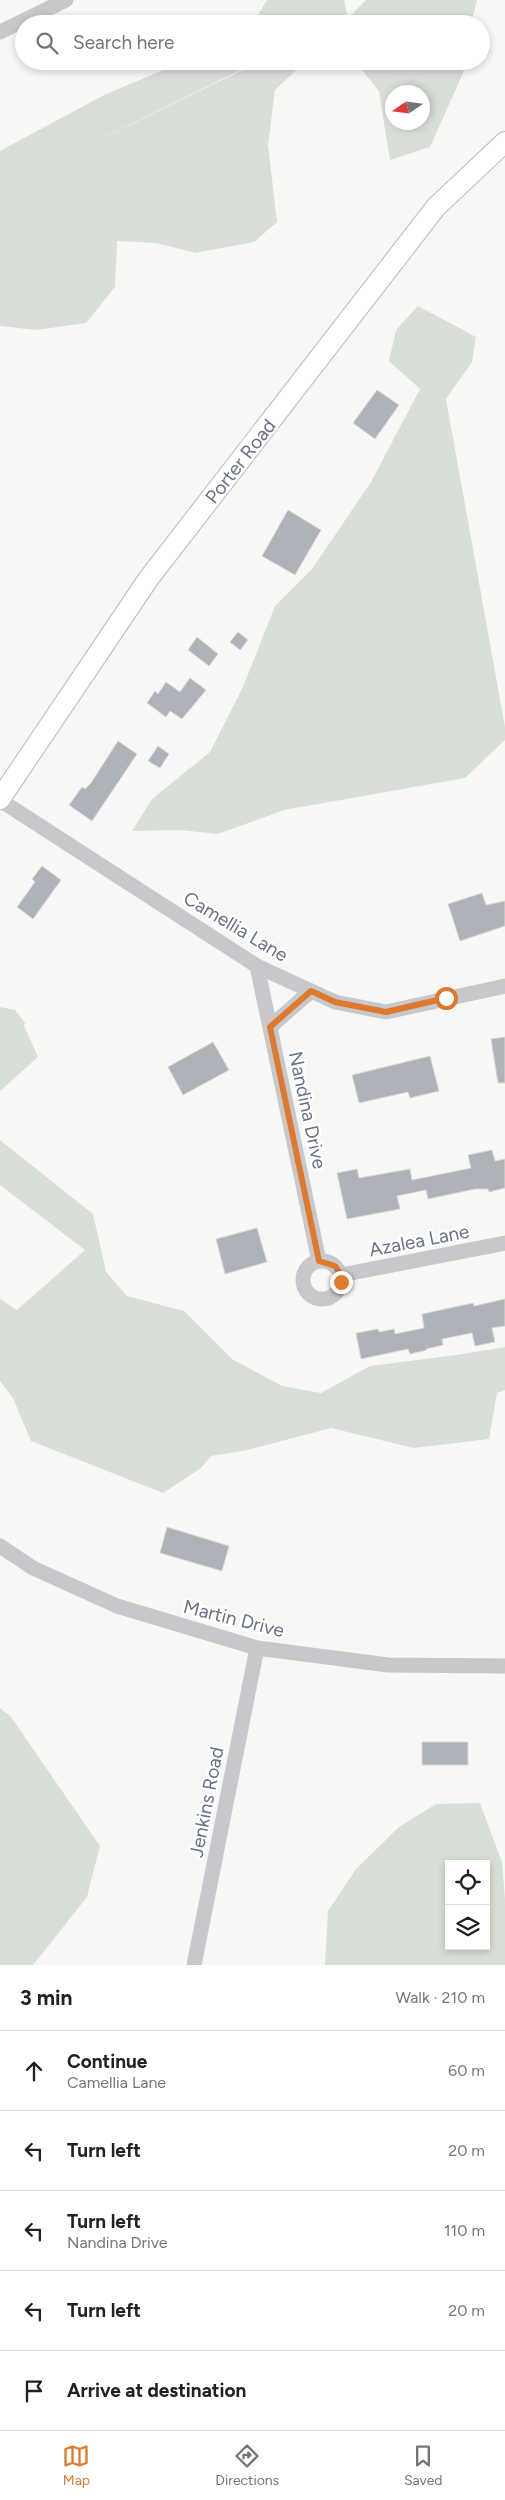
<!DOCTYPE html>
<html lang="en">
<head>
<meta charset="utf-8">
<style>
	:root { --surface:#fff; --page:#f2f2f2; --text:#202124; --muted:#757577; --line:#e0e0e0; --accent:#df792e }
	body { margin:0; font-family:Figtree,sans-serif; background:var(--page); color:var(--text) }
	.controls { position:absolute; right:15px; bottom:15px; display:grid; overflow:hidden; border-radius:0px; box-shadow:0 2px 8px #0003 }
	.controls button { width:45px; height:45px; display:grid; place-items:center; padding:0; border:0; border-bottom:1px solid var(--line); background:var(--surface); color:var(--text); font:25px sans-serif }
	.compass { position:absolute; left:385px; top:85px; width:45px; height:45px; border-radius:50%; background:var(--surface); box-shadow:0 2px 8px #0003; rotate:257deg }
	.stop { position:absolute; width:15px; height:15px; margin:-11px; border:4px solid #df792e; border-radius:50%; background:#fff }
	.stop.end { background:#df792e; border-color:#fff; box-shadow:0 1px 5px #0008 }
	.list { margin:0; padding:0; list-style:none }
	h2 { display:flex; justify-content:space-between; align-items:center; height:65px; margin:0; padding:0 20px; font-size:21px }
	h2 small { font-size:16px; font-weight:400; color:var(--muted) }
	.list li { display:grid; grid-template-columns:32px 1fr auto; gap:15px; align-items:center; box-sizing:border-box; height:80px; padding:0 20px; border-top:1px solid var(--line) }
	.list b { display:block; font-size:19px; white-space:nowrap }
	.list p { margin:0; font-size:16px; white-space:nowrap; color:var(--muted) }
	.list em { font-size:16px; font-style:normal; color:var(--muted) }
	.icon { flex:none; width:28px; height:28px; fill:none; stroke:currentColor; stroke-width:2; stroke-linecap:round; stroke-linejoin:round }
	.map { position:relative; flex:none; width:505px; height:1965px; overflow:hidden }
	.search { position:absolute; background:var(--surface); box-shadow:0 2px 8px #0003; left:15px; right:15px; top:15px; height:55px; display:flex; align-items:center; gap:12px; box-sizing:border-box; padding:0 18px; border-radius:28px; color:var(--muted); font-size:19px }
	.sheet { height:465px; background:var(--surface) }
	nav { display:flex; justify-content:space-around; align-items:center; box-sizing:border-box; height:70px; border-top:1px solid var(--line); background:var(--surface); font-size:14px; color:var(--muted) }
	nav a { display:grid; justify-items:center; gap:2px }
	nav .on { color:var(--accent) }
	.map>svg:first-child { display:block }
	.green { fill:#d8dfd6; fill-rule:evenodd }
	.building { fill:#aeb3ba; stroke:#d9d9d7 }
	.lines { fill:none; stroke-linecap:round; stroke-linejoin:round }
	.major-casing { stroke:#b9bbc0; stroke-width:22 }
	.minor { stroke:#c6c8cc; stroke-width:15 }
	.major { stroke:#fff; stroke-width:20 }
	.route { stroke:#df792e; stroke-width:6 }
	.labels { text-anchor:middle; stroke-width:5; stroke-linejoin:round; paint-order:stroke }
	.street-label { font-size:19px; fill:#687285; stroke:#fff }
</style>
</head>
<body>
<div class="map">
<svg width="505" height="1965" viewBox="0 0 505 1965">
	<rect width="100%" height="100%" fill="#f7f8f5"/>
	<g class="green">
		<path d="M267,0H344L348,18L366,0H477L471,24H245L258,15Z"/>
		<path d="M185,61H259L35,171L261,61H306L275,90L268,145L277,222L254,242L195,253L157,243L117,241L115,287L86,323L36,330L0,326V151L106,94Z"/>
		<path d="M355,61H465L463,73L430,147L390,160L379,91ZM392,92H422V122H392Z"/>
		<path d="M418,306L476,337L472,362L446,399L505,727V740L465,778L284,810L218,834L180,830L132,831L152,799L210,752L243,687L275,606L312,569L371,482L420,389L389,361L396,330Z"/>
		<path d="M0,1007L15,1010L25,1023L24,1026L38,1057L0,1091Z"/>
		<path d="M0,1140L93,1214L106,1272L127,1296L184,1311L232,1359L282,1386L321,1393L370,1366L456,1355L505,1347V1390L497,1393L489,1439L414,1448L331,1428L247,1450L211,1456L201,1468L163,1493L31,1441L13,1398L0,1381V1299L17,1310L85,1250L0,1185Z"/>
		<path d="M0,1708L11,1717L100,1846L87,1897L33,1965H0Z"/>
		<path d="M480,1803L502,1862L505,1899V1965H325L328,1911L356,1869L399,1827L436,1804ZM449,1864H486V1946H449Z"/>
	</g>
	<g class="building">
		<path d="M377,390L399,405L375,439L353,423Z"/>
		<path d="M288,510L321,530L295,575L262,556Z"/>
		<path d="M238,632L248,640L240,650L230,642Z"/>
		<path d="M197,637L218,654L209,666L188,650Z"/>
		<path d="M190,678L206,690L182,719L170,711L166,717L147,703L155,691L158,694L166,682L180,692Z"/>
		<path d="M118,741L137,754L92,821L69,805L82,787L85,789L91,783Z"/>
		<path d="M158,746L169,754L160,768L148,761Z"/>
		<path d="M42,866L61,880L33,919L17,907L35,882L32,879Z"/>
		<path d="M482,893L486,905L505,901V926L460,941L448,904Z"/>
		<path d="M505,1037V1083H498L491,1039Z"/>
		<path d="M213,1042L229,1070L183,1095L168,1067Z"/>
		<path d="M430,1056L439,1091L410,1098L408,1092L359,1103L352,1075Z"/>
		<path d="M492,1150L495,1161L505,1159V1188L489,1192L488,1189H475L428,1199L426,1190L397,1196L400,1209L347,1219L337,1173L357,1169L359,1178L410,1169L412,1180L471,1168L468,1155Z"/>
		<path d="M257,1228L267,1262L225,1274L216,1239Z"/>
		<path d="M505,1299V1326L492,1328L495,1342L475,1346L472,1333L442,1339L443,1345L426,1349L427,1350L410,1354L408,1349L361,1359L356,1333L378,1329L379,1332L394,1329L395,1334L424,1328L422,1314L473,1303L474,1306Z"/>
		<path d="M167,1527L229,1546L222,1571L160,1553Z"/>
		<rect x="422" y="1742" width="46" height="23"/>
	</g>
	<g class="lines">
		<defs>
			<path id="major" d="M0,799L149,578L436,207L505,142"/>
		</defs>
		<use href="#major" class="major-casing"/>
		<g class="minor">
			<path d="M0,32L66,0"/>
			<path d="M0,800L257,966L335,1002L386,1012L505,986"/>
			<path d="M257,966L319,1261"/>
			<path d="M270,1027L311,991"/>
			<circle cx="322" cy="1280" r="19"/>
			<path d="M341,1275L505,1243"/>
			<path d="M0,1546L33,1568L117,1606L257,1648L388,1665L505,1666"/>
			<path d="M194,1965L257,1648"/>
		</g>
		<use href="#major" class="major"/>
	</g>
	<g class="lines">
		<path class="route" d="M341,1282V1275L335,1266L319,1261L270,1027L311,991L335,1002L386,1012L446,998"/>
	</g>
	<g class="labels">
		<g class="street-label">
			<text transform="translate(240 461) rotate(-52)" y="7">Porter Road</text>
			<text transform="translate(236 926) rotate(31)" y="7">Camellia Lane</text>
			<text transform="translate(308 1110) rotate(78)" y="7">Nandina Drive</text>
			<text transform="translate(419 1240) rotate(-11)" y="7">Azalea Lane</text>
			<text transform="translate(234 1618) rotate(14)" y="7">Martin Drive</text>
			<text transform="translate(206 1802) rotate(-79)" y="7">Jenkins Road</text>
		</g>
	</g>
</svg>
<div class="controls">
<button><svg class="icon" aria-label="locate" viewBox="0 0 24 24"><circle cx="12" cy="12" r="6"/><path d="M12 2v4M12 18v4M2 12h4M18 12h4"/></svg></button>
<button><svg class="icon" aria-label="layers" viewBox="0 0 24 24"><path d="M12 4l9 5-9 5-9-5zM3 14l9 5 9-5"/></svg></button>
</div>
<svg class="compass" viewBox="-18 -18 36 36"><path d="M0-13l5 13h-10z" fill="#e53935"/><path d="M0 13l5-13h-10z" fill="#757577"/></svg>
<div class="stop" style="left:446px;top:998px"></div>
<div class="stop end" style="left:341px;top:1282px"></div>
<div class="search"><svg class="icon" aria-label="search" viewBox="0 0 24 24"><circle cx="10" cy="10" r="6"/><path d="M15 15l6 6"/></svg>Search here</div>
</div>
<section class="sheet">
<h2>3 min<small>Walk · 210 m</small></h2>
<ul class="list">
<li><svg class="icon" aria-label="ahead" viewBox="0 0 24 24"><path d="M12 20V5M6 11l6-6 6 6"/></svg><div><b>Continue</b><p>Camellia Lane</p></div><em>60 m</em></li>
<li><svg class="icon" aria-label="left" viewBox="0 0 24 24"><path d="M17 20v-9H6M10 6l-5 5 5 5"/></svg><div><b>Turn left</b></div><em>20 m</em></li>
<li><svg class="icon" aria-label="left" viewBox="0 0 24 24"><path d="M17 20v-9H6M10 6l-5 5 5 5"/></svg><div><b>Turn left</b><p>Nandina Drive</p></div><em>110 m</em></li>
<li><svg class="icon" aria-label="left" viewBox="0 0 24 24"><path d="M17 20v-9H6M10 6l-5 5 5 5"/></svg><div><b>Turn left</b></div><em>20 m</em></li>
<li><svg class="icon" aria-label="arrive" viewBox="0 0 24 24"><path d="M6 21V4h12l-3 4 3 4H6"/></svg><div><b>Arrive at destination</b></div></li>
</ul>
</section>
<nav>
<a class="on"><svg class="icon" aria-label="map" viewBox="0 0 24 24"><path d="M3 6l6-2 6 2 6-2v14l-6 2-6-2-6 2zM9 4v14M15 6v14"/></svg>Map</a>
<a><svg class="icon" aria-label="directions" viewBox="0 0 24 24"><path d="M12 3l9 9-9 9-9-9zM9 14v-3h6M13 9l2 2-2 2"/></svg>Directions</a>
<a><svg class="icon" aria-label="saved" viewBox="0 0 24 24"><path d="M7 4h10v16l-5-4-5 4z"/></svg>Saved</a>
</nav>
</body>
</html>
